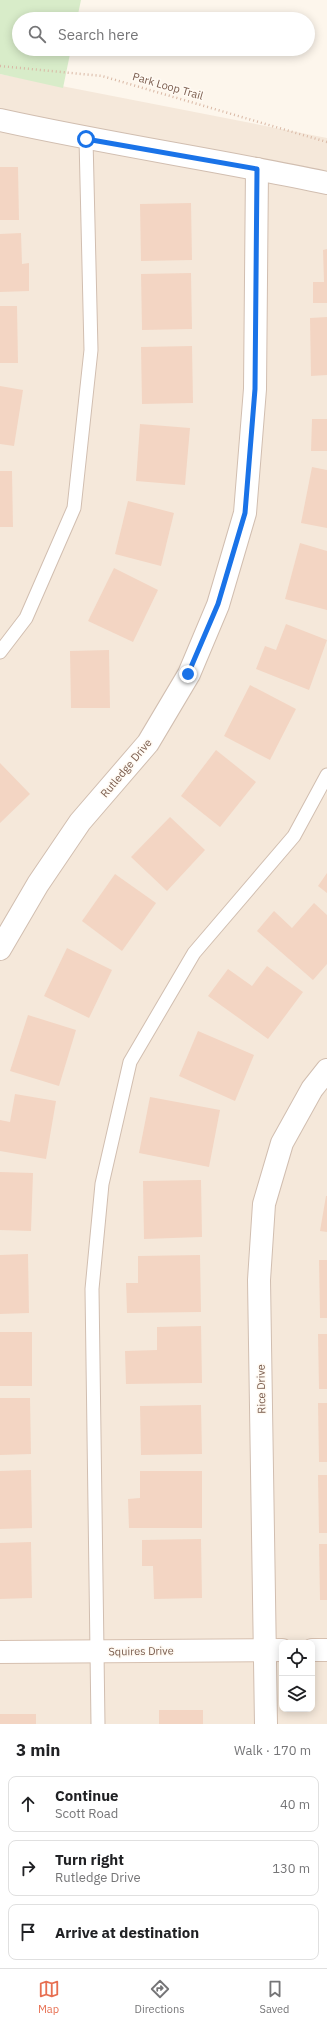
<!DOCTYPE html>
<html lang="en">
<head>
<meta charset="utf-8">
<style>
	:root { --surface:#fff; --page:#f2f2f2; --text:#202124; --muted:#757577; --line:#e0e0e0; --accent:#e76f51 }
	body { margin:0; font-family:"IBM Plex Sans",sans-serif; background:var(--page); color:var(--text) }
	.controls { position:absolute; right:12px; bottom:12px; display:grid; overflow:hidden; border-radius:8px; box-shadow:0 2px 10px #0003 }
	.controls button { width:36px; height:36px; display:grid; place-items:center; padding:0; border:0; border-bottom:1px solid var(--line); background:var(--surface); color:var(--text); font:20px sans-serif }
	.stop { position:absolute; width:12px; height:12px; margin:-9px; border:3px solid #1a73e8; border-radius:50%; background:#fff }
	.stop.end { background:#1a73e8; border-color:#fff; box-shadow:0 1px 4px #0008 }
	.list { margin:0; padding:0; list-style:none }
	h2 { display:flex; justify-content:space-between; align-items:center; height:52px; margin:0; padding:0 16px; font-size:17px }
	h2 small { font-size:13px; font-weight:400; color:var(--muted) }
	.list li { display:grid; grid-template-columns:26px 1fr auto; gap:12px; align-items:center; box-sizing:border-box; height:56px; margin:0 8px 8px; padding:0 8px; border:1px solid var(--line); border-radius:8px }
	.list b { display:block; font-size:15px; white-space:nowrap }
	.list p { margin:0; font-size:13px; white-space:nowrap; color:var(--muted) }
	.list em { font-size:13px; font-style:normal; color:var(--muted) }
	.icon { flex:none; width:22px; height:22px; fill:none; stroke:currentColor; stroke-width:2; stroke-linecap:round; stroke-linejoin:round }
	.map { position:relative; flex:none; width:327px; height:1724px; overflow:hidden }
	.search { position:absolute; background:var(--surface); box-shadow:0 2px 10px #0003; left:12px; right:12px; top:12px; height:44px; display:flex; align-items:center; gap:10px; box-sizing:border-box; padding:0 14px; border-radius:22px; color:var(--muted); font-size:15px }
	.sheet { height:244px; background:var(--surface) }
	nav { display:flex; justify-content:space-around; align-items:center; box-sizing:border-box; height:56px; border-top:1px solid var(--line); background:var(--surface); font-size:11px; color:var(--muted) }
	nav a { display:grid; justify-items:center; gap:2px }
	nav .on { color:var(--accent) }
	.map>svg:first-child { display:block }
	.residential { fill:#f5e8da; fill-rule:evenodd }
	.green { fill:#d8ecc9 }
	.building { fill:#f3d5c3 }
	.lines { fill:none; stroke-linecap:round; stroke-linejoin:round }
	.lane-casing { stroke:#d1beb0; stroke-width:15 }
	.street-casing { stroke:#d1beb0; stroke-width:24 }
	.secondary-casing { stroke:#d6c0b0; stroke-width:24 }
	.path { stroke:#d9b8a5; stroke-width:2.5; stroke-dasharray:1 3; stroke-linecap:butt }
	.lane { stroke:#fff; stroke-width:13 }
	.street { stroke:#fff; stroke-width:22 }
	.secondary { stroke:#fff; stroke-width:22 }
	.route { stroke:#1a73e8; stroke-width:5 }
	.labels { text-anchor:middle; stroke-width:3; stroke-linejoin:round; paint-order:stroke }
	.street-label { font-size:11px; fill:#7a5c4d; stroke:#fffaf3 }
</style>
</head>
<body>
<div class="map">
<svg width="327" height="1724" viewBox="0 0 327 1724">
	<rect width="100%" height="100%" fill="#fdf6ec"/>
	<path class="residential" d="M0,74L327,138V1724H0ZM282,1643H312V1709H282Z"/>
	<path class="green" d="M0,0H81L77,19H19V49H71L63,88L0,74Z"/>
	<g class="building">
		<path d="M0,167H18L19,220H0Z"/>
		<path d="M191,203L192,260L141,261L140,204Z"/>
		<path d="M21,233L22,264L29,263V291L0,292V234Z"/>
		<path d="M327,249V303H313V282H324L323,250Z"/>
		<path d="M191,273L192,329L142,330L141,274Z"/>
		<path d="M0,306H17L18,363H0Z"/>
		<path d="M327,317V375L311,376L310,318Z"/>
		<path d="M192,346L193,403L142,404L141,347Z"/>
		<path d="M0,386L23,390L14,446L0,444Z"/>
		<path d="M312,419H327V451H311Z"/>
		<path d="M140,424L190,428L185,485L136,481Z"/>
		<path d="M312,467L327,470V528L301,523Z"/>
		<path d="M0,471H12L13,527H0Z"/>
		<path d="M128,501L174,513L161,566L115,554Z"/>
		<path d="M300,543L327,551V610L285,599Z"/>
		<path d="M114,568L158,590L133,642L88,621Z"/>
		<path d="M286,624L327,640L309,690L256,669L265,646L276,650Z"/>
		<path d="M109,650L110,708H71L70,651Z"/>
		<path d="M250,685L296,709L270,760L224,736Z"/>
		<path d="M216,750L256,782L220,827L181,796Z"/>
		<path d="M0,763L30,794L0,823Z"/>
		<path d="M170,817L205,850L167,891L131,857Z"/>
		<path d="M327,873V893L318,886Z"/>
		<path d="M115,874L156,903L122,951L82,921Z"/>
		<path d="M314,903L327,915V964L313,980L257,931L274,911L292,928Z"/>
		<path d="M67,948L112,970L89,1018L44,996Z"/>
		<path d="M267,966L303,992L268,1039L208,996L228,969L252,986Z"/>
		<path d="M28,1015L76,1030L59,1086L10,1071Z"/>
		<path d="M198,1031L254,1055L235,1101L179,1076Z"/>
		<path d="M15,1094L56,1101L46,1159L0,1151V1120L10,1122Z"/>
		<path d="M150,1097L220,1110L209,1167L139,1153Z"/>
		<path d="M0,1172L33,1173L31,1231L0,1230Z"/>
		<path d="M201,1180L202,1237L144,1239L143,1181Z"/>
		<path d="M326,1196H327V1232L320,1231Z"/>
		<path d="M28,1254L29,1313L0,1314V1255Z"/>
		<path d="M200,1255L201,1312L127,1313L126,1283H138V1256Z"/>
		<path d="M319,1260H327V1318H320Z"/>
		<path d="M201,1326L202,1383L126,1384L125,1351L157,1350V1327Z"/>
		<rect x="0" y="1332" width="32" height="54"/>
		<path d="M318,1334H327V1389H319Z"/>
		<path d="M0,1398H30L31,1454L0,1455Z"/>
		<path d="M318,1403H327V1462H319Z"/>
		<path d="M201,1405L202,1454L141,1455L140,1406Z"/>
		<path d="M31,1470L32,1528L0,1529V1471Z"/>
		<path d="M140,1471H202V1528H129L128,1499L140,1498Z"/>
		<path d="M318,1475H327V1533H319Z"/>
		<path d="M201,1539L202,1598L154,1599L153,1566H142V1540Z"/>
		<path d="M31,1542L32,1598L0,1599V1543Z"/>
		<path d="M319,1544H327V1600H320Z"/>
		<rect x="159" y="1710" width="44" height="14"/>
		<rect x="0" y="1714" width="36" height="10"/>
	</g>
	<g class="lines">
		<defs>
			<g id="lane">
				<path d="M0,652L26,618L74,508L91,350L86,139"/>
				<path d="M98,1724L92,1289L102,1184L130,1062L194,953L294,836L327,775"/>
			</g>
			<g id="street">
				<path d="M0,120C108,144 218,160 327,183"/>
				<path d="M0,949L38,884L80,822L148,743L189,674L218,605L245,513L255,389L257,169"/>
				<path d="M266,1724L259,1280L264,1204L282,1143L312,1089L327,1070"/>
			</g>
			<g id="secondary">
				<path d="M312,1650H327"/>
				<path d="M0,1652L282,1650"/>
			</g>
		</defs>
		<use href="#lane" class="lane-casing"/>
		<use href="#street" class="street-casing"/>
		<use href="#secondary" class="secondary-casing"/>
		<path class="path" d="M0,66L102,76L327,142"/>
		<use href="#lane" class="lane"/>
		<use href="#street" class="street"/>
		<use href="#secondary" class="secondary"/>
	</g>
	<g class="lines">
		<path class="route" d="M86,139L257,169L255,389L245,513L218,604L188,674"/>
	</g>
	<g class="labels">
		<g class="street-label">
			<text transform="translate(168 86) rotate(16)" y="4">Park Loop Trail</text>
			<text transform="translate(126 768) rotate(-50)" y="4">Rutledge Drive</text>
			<text transform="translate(261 1389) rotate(-91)" y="4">Rice Drive</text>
			<text transform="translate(141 1651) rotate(-1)" y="4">Squires Drive</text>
		</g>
	</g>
</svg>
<div class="controls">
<button><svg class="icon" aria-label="locate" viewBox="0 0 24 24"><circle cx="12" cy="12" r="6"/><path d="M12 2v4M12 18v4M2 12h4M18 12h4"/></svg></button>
<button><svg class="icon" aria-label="layers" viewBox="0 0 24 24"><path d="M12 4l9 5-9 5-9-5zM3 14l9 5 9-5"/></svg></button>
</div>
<div class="stop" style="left:86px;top:139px"></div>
<div class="stop end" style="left:188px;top:674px"></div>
<div class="search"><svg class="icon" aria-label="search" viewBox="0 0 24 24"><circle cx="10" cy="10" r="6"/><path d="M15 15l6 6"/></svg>Search here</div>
</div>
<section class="sheet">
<h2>3 min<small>Walk · 170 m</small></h2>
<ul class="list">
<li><svg class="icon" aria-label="ahead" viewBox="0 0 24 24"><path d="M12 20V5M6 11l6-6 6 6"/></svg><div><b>Continue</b><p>Scott Road</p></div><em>40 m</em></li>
<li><svg class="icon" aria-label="right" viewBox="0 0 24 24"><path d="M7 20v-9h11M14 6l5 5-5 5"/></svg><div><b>Turn right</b><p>Rutledge Drive</p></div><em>130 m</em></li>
<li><svg class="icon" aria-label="arrive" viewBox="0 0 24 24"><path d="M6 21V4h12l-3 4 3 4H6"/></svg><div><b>Arrive at destination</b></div></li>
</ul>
</section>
<nav>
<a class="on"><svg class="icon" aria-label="map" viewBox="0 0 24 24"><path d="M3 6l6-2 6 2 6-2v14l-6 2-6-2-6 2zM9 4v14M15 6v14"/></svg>Map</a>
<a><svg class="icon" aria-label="directions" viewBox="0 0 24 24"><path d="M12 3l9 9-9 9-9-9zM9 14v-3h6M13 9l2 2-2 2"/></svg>Directions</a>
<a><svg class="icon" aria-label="saved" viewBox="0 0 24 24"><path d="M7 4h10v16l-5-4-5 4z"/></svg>Saved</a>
</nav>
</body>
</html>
